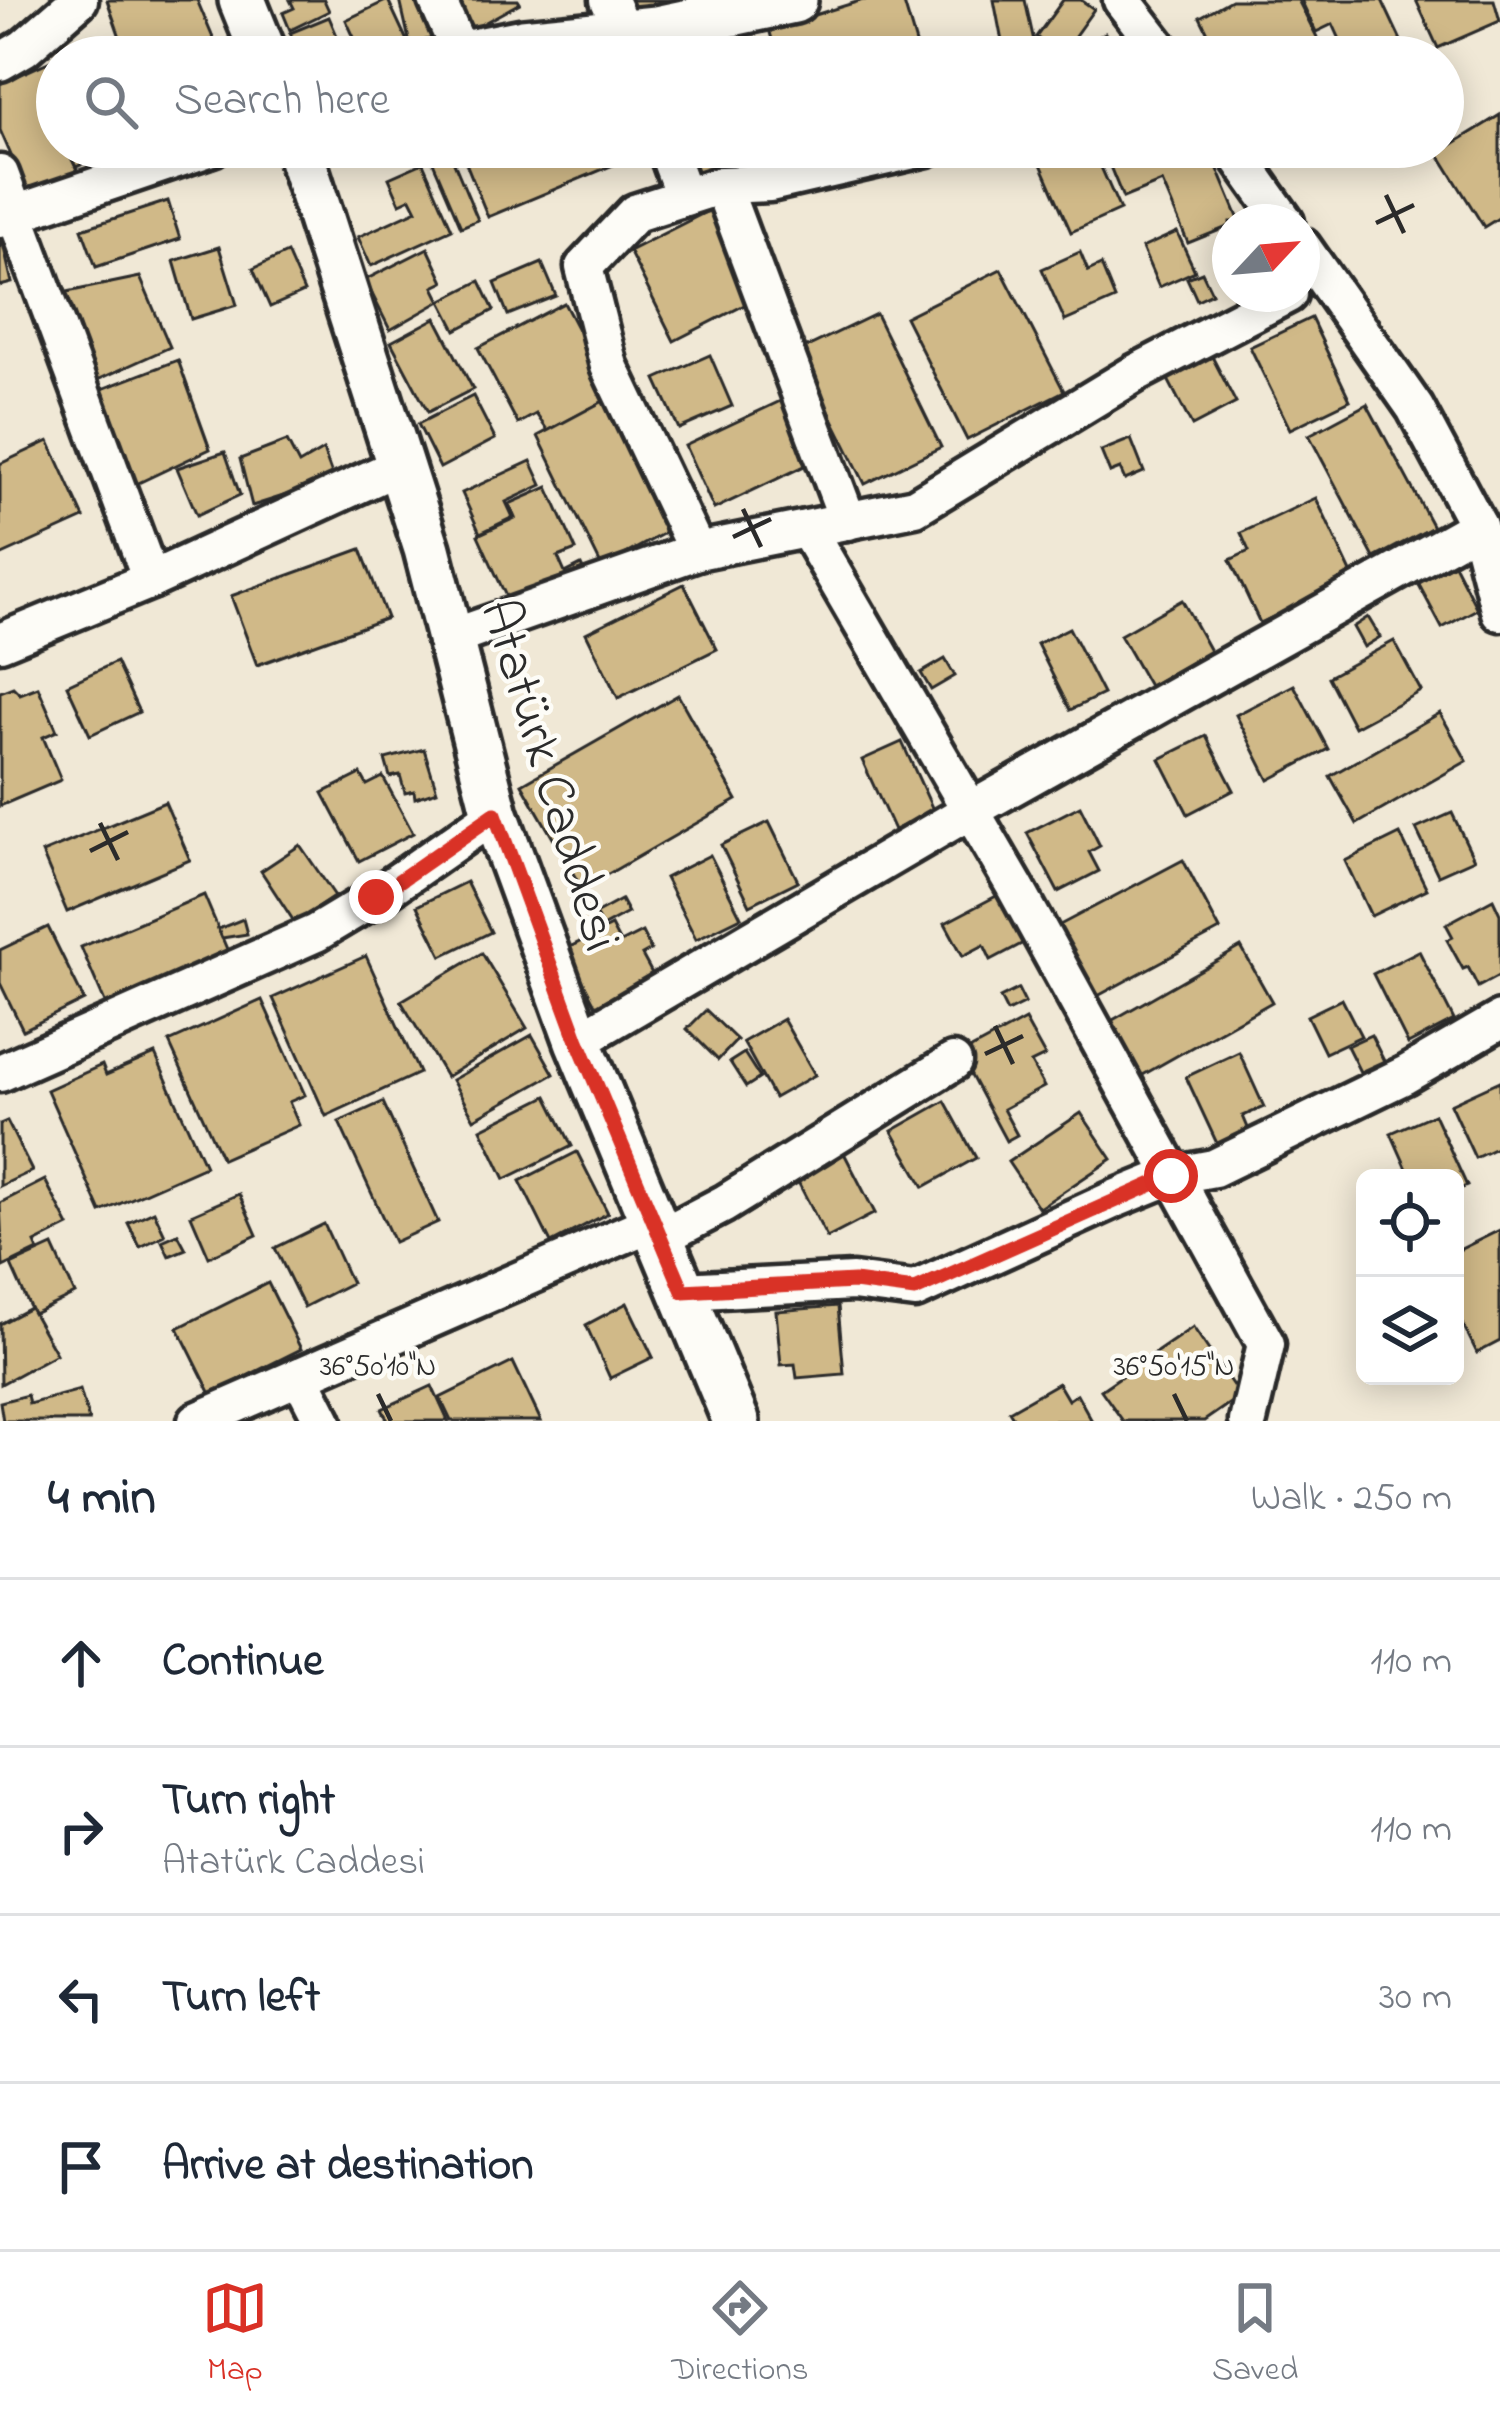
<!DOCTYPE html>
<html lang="en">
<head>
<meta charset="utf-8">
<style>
	:root { --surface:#fff; --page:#f6f6f7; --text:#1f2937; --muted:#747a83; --line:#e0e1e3; --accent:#d93025 }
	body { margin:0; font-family:"Indie Flower",sans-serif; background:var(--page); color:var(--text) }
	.controls { position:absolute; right:36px; bottom:36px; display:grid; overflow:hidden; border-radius:18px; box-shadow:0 6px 30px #0003 }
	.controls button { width:108px; height:108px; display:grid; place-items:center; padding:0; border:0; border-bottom:3px solid var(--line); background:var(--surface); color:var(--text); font:60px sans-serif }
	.compass { position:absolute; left:1212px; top:204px; width:108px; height:108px; border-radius:50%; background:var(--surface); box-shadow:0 6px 30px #0003; rotate:64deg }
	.stop { position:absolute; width:36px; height:36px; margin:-27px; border:9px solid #d93025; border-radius:50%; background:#fff }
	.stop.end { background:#d93025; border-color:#fff; box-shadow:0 3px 12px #0008 }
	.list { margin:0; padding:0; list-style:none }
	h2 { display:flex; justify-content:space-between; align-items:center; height:156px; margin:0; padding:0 48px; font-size:51px }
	h2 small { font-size:39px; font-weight:400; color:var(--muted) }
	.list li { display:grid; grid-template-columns:78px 1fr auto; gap:36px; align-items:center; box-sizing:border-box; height:168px; padding:0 48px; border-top:3px solid var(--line) }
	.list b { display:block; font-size:45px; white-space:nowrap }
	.list p { margin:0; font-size:39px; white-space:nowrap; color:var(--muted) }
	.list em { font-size:39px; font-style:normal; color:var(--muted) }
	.icon { flex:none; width:66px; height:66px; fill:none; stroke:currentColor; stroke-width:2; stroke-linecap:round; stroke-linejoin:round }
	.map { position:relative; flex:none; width:1500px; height:1421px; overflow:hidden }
	.search { position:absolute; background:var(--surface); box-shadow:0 6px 30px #0003; left:36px; right:36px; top:36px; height:132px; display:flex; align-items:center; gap:30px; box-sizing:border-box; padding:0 42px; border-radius:66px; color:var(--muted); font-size:45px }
	.sheet { height:828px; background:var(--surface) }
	nav { display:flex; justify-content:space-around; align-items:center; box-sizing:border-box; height:168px; border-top:3px solid var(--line); background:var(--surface); font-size:33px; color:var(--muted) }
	nav a { display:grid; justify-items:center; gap:6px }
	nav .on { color:var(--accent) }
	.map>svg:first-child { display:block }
	.building { fill:#d0b988; stroke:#2b2b2b; stroke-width:3 }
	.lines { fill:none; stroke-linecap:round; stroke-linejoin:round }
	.minor-casing { stroke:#2b2b2b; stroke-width:45 }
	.tertiary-casing { stroke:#2b2b2b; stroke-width:54 }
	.minor { stroke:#fdfcf7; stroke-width:36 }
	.tertiary { stroke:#fdfcf7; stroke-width:45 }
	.route { stroke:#d93025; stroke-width:15 }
	.ticks { fill:none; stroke:#2b2b2b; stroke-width:4.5 }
	.labels { text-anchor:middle; stroke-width:9; stroke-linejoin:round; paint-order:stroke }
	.street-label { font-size:54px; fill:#2b2b2b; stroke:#fdfcf7 }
	.ticks-label { font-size:30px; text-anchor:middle; fill:#2b2b2b; stroke:#fdfcf7; stroke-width:9; stroke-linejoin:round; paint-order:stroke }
</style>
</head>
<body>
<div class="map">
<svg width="1500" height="1421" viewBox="0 0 1500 1421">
	<rect width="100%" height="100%" fill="#f0e8d6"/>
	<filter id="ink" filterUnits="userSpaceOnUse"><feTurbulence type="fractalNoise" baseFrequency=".00833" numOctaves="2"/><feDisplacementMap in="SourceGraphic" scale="24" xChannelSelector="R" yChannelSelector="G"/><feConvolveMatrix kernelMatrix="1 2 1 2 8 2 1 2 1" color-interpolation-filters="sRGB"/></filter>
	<g filter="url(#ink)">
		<g class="building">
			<path d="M107,0H197L221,57H127Z"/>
			<path d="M290,0H324L329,11L290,30L283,13L294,8Z"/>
			<path d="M388,0L409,45L385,57H363L346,20Z"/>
			<path d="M400,0H425L434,38L410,44Z"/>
			<path d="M462,0H518L520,3L473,29L458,3Z"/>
			<path d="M619,0H689L645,22L638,7L626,14Z"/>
			<path d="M863,0H903L920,57H777L769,29Z"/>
			<path d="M994,0H1025L1035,46L1004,52Z"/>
			<path d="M1063,0H1081L1094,9L1061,55L1036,37Z"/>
			<path d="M1231,0H1298L1318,39L1283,57H1220L1200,17Z"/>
			<path d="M1301,0H1382L1404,47L1382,57H1348L1333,24L1316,32Z"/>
			<path d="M1416,0H1494L1500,21L1438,48Z"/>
			<path d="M329,17L338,38L300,54L290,33Z"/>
			<path d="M728,24L740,57H647L646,55Z"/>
			<path d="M1105,33L1119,57H1064Z"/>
			<path d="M108,36L117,57H60Z"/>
			<path d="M331,42L339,57H303Z"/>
			<path d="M57,58V147H66L83,182L31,201L0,130V84Z"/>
			<path d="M1500,115V217L1484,227L1438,153Z"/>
			<path d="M66,147H123L76,167Z"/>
			<path d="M478,147H654V148L488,217L462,153Z"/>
			<path d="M677,147H775L778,156L739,170L735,159L689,176Z"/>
			<path d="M1079,147H1092L1120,210L1071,232L1041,164Z"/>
			<path d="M1102,147H1188L1195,163L1212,155L1240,222H1230V226L1188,243L1162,182L1123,198Z"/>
			<path d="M450,153L478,220L461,227L433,162Z"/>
			<path d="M423,163L452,229L371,266L358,237L417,210L411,198L400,203L389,178Z"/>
			<path d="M168,201L180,239L96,267L82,229Z"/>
			<path d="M710,210L756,299L674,341L629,251Z"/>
			<path d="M0,231L12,283L0,286Z"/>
			<path d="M1177,232L1195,271L1159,287L1142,248Z"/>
			<path d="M219,247L237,305L191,319L174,261Z"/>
			<path d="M428,248L444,282L434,287L441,301L390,330L365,280Z"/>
			<path d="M1080,252L1088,271L1101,265L1115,299L1065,321L1042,269Z"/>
			<path d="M287,253L304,292L270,307L253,269Z"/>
			<path d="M542,263L556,296L508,315L495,283Z"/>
			<path d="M1001,269L1064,391L967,440L905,317Z"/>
			<path d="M1202,272L1212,293L1197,300L1187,278Z"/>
			<path d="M140,277L170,347L82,387L53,295Z"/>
			<path d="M480,281L494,310L456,330L441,301Z"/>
			<path d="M564,303L613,396L548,431L536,414L518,424L478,348Z"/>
			<path d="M876,314L941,447L865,484L799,351Z"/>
			<path d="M436,318L473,389L428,412L391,342Z"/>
			<path d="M1311,318L1350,400L1290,429L1250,347Z"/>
			<path d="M1205,343L1236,403L1192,426L1161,366Z"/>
			<path d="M710,355L732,406L679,429L656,379Z"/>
			<path d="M178,360L210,449L132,486L94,392Z"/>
			<path d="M473,396L495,439L440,468L418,424Z"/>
			<path d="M613,396L668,531L602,567L538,436Z"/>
			<path d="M789,397L819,459L714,509L685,446Z"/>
			<path d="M1367,404L1433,527L1374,558L1309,435Z"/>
			<path d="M1131,439L1144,472L1125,480L1120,469L1110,473L1101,451Z"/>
			<path d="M49,441L84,518L0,556V464Z"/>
			<path d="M287,441L299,464L323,450L334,480L252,506L240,459Z"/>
			<path d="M225,452L240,495L197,515L177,468Z"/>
			<path d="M531,461L542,485L506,502L513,517L480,533L462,493Z"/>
			<path d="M548,487L576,550L558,557L565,573L581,565L583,569L509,603L478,535L515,518L509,504Z"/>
			<path d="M1316,498L1354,579L1260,623L1230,560L1249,551L1241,533Z"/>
			<path d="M361,549L387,618L257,665L231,596Z"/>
			<path d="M1454,564L1477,609L1442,628L1418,583Z"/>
			<path d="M684,584L717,649L618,698L586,633Z"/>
			<path d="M1182,600L1210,651L1149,686L1120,635Z"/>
			<path d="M1368,617L1380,637L1364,647L1353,627Z"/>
			<path d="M1069,628L1103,694L1070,710L1037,644Z"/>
			<path d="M1394,641L1421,691L1354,727L1328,677Z"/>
			<path d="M945,659L955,676L931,690L921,673Z"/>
			<path d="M116,662L139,712L90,735L67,685Z"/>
			<path d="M1294,685L1328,749L1269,780L1236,715Z"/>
			<path d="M13,687L20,694L38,687L57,731L43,737L61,780L0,806V692Z"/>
			<path d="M678,695L737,800L582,889L522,784Z"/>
			<path d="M1440,713L1467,761L1357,824L1330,776Z"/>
			<path d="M1206,736L1234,790L1188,814L1160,759Z"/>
			<path d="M902,742L934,812L894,830L862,760Z"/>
			<path d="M424,749L437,791L415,798L414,791L405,793L400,775L390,777L385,759Z"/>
			<path d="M361,774L367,785L383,777L413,833L359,861L323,793Z"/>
			<path d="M165,802L190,860L67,912L42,853Z"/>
			<path d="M1080,806L1100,846L1089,852L1099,871L1058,892L1027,833Z"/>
			<path d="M1452,813L1474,859L1438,875L1416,829Z"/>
			<path d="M769,822L798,881L750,905L721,845Z"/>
			<path d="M1400,834L1427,889L1371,916L1345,861Z"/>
			<path d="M300,845L335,896L295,923L261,871Z"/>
			<path d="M710,855L741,917L696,939L665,878Z"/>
			<path d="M1183,860L1220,930L1094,998L1056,927Z"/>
			<path d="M466,882L491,932L442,956L417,906Z"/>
			<path d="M1002,893L1027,941L991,960L984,945L963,956L945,923Z"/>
			<path d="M204,895L229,954L106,1005L81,947Z"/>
			<path d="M1493,899L1500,914V975L1478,987L1468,967L1463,969L1447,940L1453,937L1446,924Z"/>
			<path d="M621,900L628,913L602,927L595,914Z"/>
			<path d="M243,919L247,934L222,938L218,929Z"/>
			<path d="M611,926L620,943L642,932L651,950L642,955L654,977L597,1008L566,949Z"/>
			<path d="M48,927L84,1000L23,1030L0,983V950Z"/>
			<path d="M1241,947L1272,1002L1134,1080L1104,1025Z"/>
			<path d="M1419,951L1454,1020L1408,1044L1373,974Z"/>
			<path d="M482,953L527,1028L446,1077L401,1001Z"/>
			<path d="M366,956L419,1073L326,1116L273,998Z"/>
			<path d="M1018,989L1025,1003L1007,1012L1000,998Z"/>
			<path d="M1342,999L1361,1036L1325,1053L1307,1016Z"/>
			<path d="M262,1000L305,1095L289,1102L299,1125L222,1159L169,1042Z"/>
			<path d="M706,1010L737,1040L718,1060L687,1029Z"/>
			<path d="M783,1019L815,1075L774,1098L743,1042Z"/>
			<path d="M1025,1020L1045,1056L1031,1063L1044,1087L1003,1109L1017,1135L1006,1141L960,1055Z"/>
			<path d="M532,1035L554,1074L474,1119L452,1080Z"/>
			<path d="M1371,1035L1384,1061L1360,1072L1347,1046Z"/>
			<path d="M1239,1052L1264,1107L1243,1116L1251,1135L1220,1150L1186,1077Z"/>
			<path d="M744,1053L760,1078L746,1087L730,1062Z"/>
			<path d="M155,1054L205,1166L101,1212L47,1090L102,1065L106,1075Z"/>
			<path d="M1500,1081V1146L1475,1158L1450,1104Z"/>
			<path d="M547,1096L572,1146L505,1179L481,1129Z"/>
			<path d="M945,1101L976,1158L924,1187L892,1131Z"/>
			<path d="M383,1102L438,1222L394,1242L339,1122Z"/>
			<path d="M1081,1113L1112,1159L1039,1208L1008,1162Z"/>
			<path d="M1434,1114L1467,1186L1455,1191V1178H1411L1391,1133Z"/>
			<path d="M7,1121L32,1171L0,1186V1124Z"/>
			<path d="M577,1152L608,1213L551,1243L520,1181Z"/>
			<path d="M844,1153L875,1213L827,1238L796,1178Z"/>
			<path d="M45,1180L69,1226L35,1243L38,1250L3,1267L0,1203Z"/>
			<path d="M239,1194L257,1235L209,1257L191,1215Z"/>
			<path d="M154,1211L165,1235L140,1247L128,1223Z"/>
			<path d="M324,1224L351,1283L304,1307L275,1248Z"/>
			<path d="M1500,1230V1341L1477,1353L1455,1308V1252Z"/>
			<path d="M178,1234L186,1249L169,1256L162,1241Z"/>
			<path d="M53,1246L75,1294L33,1314L11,1265Z"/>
			<path d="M268,1283L301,1349L211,1394L178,1328Z"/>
			<path d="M627,1303L653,1357L610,1378L586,1325Z"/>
			<path d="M838,1306L844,1374L797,1378L795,1364L781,1365L776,1311Z"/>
			<path d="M30,1308L56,1354L1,1384L0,1324Z"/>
			<path d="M1193,1327L1240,1396L1204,1421H1123L1101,1390Z"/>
			<path d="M513,1362L541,1421H451L440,1398Z"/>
			<path d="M1058,1383L1068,1400L1077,1394L1092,1421H1015L1009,1411Z"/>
			<path d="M432,1386L448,1421H388L382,1409Z"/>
			<path d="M80,1390L89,1421H3L0,1402L27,1395L29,1404Z"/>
		</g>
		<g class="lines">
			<defs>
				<g id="minor">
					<path d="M437,0L460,52"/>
					<path d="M609,0L634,57"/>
					<path d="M1122,0L1166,57"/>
					<path d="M0,62L24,48L79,0"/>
					<path d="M666,147L684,196"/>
					<path d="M1232,147L1285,222"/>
					<path d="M0,174L151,580"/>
					<path d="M722,185L848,521"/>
					<path d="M0,219L212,147"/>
					<path d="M1302,247L1415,408L1478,526L1500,612"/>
					<path d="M807,529L1014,885L1266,1344L1248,1421"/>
					<path d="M697,551L609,366L584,267L635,213L722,185L770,183L927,147"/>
					<path d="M448,639L697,551L915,507L1136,373L1288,294"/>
					<path d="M0,642L151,580L401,465"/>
					<path d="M578,1041L971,810L1478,526"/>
					<path d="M0,1073L316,933L376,897L495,814"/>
					<path d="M661,1237L724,1204L953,1062"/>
					<path d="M683,1291L853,1282L915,1290L1117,1198L1171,1176L1214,1168L1405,1075L1500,1020"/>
					<path d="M300,1376L323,1421"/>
					<path d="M197,1421L653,1222"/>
				</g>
				<g id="tertiary">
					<path d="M242,0L265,57"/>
					<path d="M448,57L523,42L656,29L794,0"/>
					<path d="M298,147L427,549L495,814L578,1041L736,1421"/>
				</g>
			</defs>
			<use href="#minor" class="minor-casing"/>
			<use href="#tertiary" class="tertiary-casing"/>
			<use href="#minor" class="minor"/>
			<use href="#tertiary" class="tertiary"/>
		</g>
	</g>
	<g class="lines" filter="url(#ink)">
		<path class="route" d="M376,897L495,814L578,1041L683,1291L854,1282L915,1290L1171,1176"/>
	</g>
	<path class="ticks" d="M1386,195L1404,233M1376,223L1414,205M743,509L761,547M733,537L771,519M100,823L118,860M90,851L128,832M995,1026L1013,1064M985,1054L1023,1036M378,1394L391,1421M1174,1394L1187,1421"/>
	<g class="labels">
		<g class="street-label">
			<text transform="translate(553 774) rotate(73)" y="19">Atatürk Caddesi</text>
		</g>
	</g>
	<g class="ticks-label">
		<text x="378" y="1375">36°50'10"N</text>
		<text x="1174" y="1375">36°50'15"N</text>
	</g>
</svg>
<div class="controls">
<button><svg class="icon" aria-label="locate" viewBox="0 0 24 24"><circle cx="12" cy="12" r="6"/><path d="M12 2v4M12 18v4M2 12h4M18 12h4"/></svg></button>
<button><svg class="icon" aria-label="layers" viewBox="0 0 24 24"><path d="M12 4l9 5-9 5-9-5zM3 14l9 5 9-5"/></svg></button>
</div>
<svg class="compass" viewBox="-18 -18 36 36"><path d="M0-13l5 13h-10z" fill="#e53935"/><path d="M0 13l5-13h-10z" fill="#747a83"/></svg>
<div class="stop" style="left:1171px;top:1176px"></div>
<div class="stop end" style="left:376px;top:897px"></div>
<div class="search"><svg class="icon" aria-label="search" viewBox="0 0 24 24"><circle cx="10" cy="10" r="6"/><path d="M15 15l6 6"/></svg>Search here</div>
</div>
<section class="sheet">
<h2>4 min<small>Walk · 250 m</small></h2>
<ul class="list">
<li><svg class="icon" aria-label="ahead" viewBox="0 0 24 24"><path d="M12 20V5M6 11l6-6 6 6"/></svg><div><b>Continue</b></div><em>110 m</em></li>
<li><svg class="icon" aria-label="right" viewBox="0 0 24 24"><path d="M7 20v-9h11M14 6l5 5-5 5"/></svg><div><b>Turn right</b><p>Atatürk Caddesi</p></div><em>110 m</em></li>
<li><svg class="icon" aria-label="left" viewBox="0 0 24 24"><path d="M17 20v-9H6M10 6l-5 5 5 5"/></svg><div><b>Turn left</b></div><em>30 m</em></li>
<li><svg class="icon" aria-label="arrive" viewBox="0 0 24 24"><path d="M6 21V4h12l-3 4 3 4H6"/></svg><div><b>Arrive at destination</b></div></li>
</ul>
</section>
<nav>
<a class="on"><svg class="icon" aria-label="map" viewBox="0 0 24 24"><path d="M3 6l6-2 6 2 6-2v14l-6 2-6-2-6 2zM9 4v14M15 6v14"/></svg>Map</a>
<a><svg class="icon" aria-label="directions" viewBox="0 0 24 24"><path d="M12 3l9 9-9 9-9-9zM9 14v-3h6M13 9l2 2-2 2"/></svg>Directions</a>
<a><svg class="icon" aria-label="saved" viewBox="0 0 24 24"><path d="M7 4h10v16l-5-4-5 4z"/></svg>Saved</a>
</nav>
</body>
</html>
